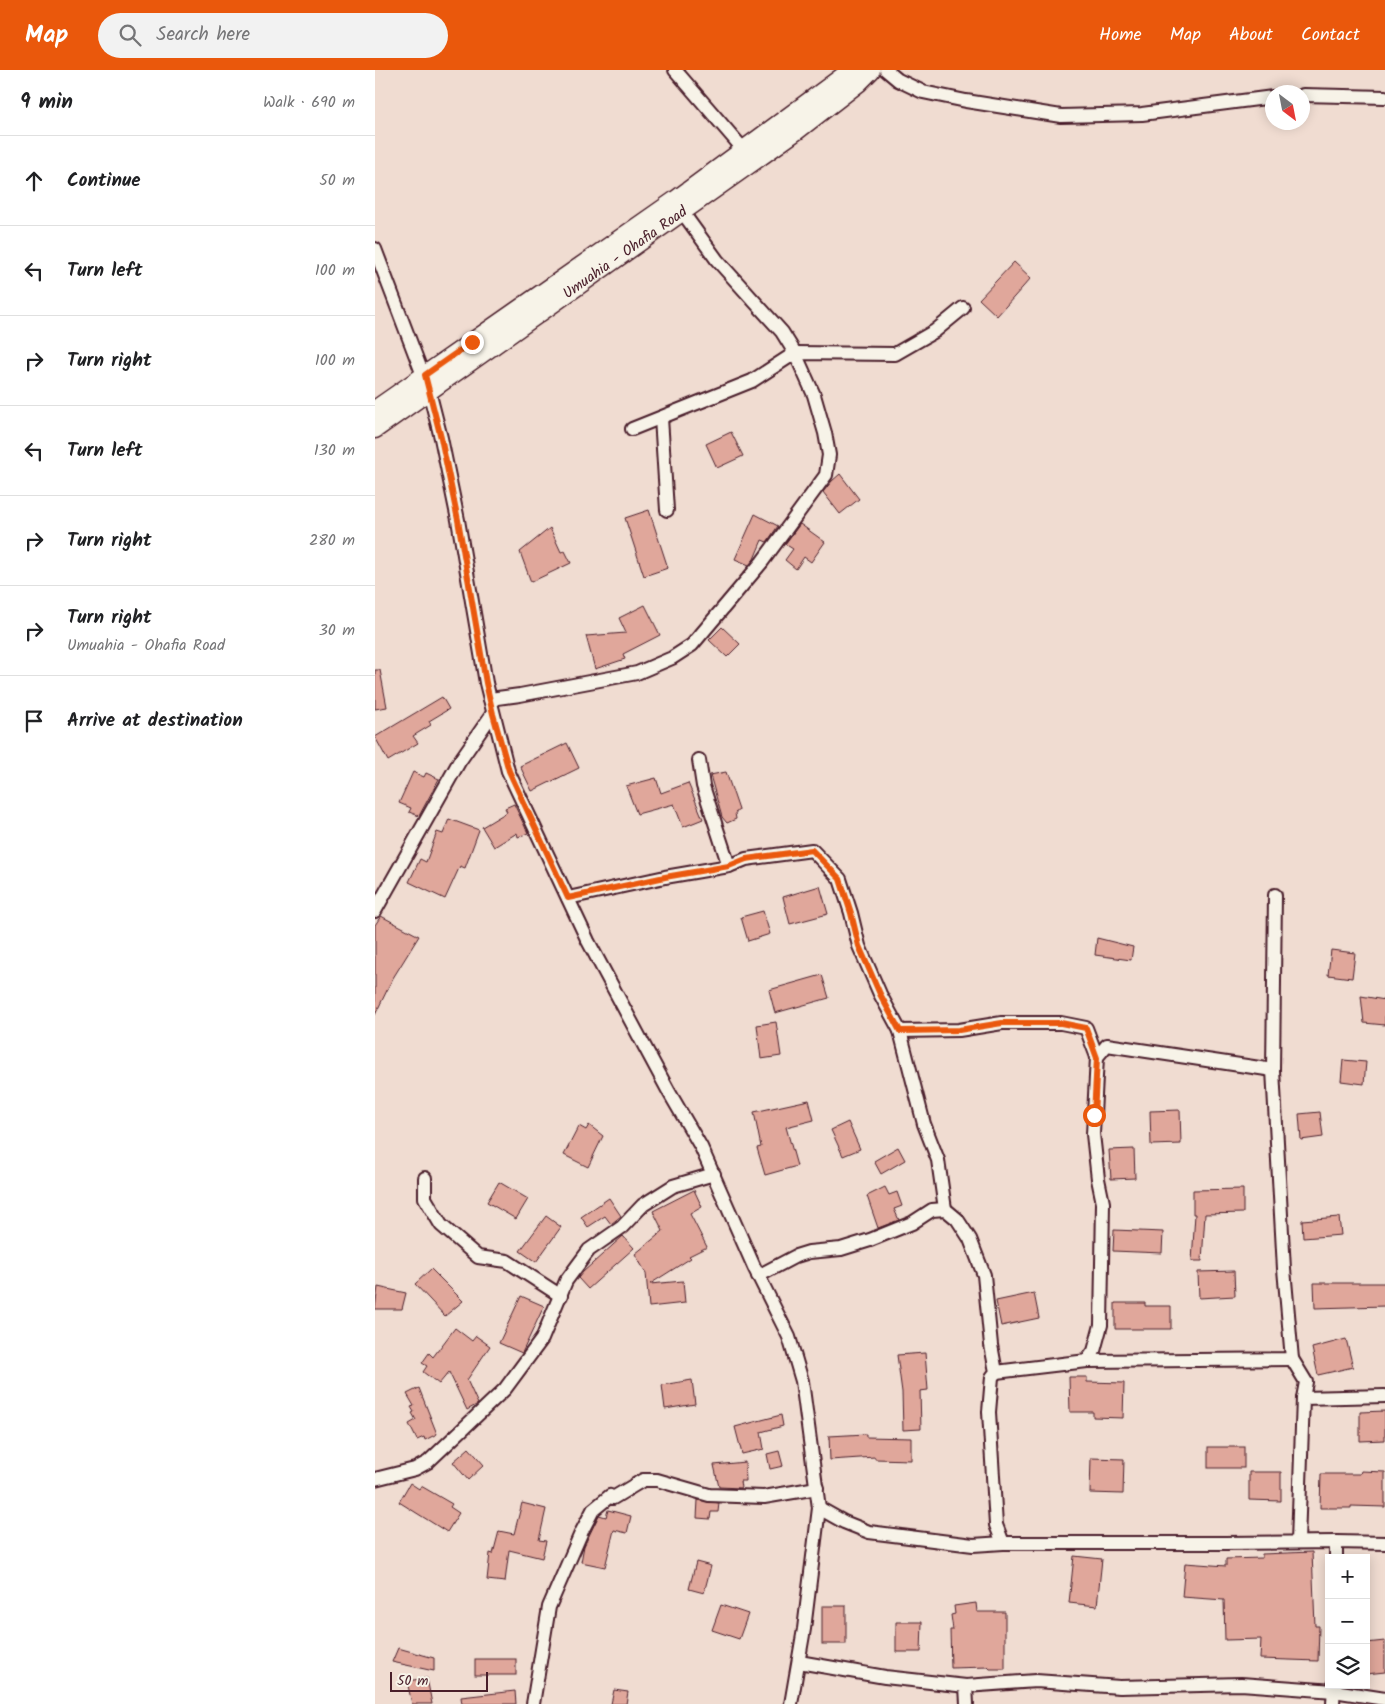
<!DOCTYPE html>
<html lang="en">
<head>
<meta charset="utf-8">
<style>
	:root { --surface:#fff; --page:#f2f2f2; --text:#202124; --muted:#757577; --line:#e0e0e0; --accent:#ea580c }
	body { margin:0; font-family:Kalam,sans-serif; background:var(--page); color:var(--text) }
	.controls { position:absolute; right:15px; bottom:15px; display:grid; overflow:hidden; border-radius:0px; box-shadow:0 2px 12px #0003 }
	.controls button { width:45px; height:45px; display:grid; place-items:center; padding:0; border:0; border-bottom:1px solid var(--line); background:var(--surface); color:var(--text); font:25px sans-serif }
	.compass { position:absolute; left:890px; top:15px; width:45px; height:45px; border-radius:50%; background:var(--surface); box-shadow:0 2px 12px #0003; rotate:148deg }
	.scale { position:absolute; left:15px; bottom:12px; width:98px; box-sizing:border-box; padding-left:5px; border:2px solid #4a1f2b; border-top:0; font-size:14px; line-height:18px; white-space:nowrap; color:#4a1f2b; -webkit-text-stroke:4px #f7f3e8; paint-order:stroke }
	.stop { position:absolute; width:15px; height:15px; margin:-11px; border:4px solid #ea580c; border-radius:50%; background:#fff }
	.stop.end { background:#ea580c; border-color:#fff; box-shadow:0 1px 5px #0008 }
	.list { margin:0; padding:0; list-style:none }
	h2 { display:flex; justify-content:space-between; align-items:center; height:65px; margin:0; padding:0 20px; font-size:21px }
	h2 small { font-size:16px; font-weight:400; color:var(--muted) }
	.list li { display:grid; grid-template-columns:32px 1fr auto; gap:15px; align-items:center; box-sizing:border-box; height:90px; padding:0 20px; border-top:1px solid var(--line) }
	.list b { display:block; font-size:19px; white-space:nowrap }
	.list p { margin:0; font-size:16px; white-space:nowrap; color:var(--muted) }
	.list em { font-size:16px; font-style:normal; color:var(--muted) }
	.icon { flex:none; width:28px; height:28px; fill:none; stroke:currentColor; stroke-width:2; stroke-linecap:round; stroke-linejoin:round }
	.map { position:relative; flex:none; width:1010px; height:1634px; overflow:hidden }
	header { display:flex; align-items:center; gap:30px; box-sizing:border-box; height:70px; padding:0 25px; background:var(--accent); color:#fff }
	header strong { font-size:24px }
	nav { display:flex; gap:28px; margin-inline-start:auto; font-size:18px }
	.search { width:350px; height:45px; background:var(--page); display:flex; align-items:center; gap:12px; box-sizing:border-box; padding:0 18px; border-radius:28px; color:var(--muted); font-size:19px }
	main { display:flex }
	aside { flex:1; background:var(--surface) }
	.map>svg:first-child { display:block }
	.building { fill:#e0a79b; stroke:#4a1f2b }
	.lines { fill:none; stroke-linecap:round; stroke-linejoin:round }
	.street-casing { stroke:#4a1f2b; stroke-width:16 }
	.secondary-casing { stroke:#4a1f2b; stroke-width:21 }
	.street { stroke:#f7f3e8; stroke-width:12 }
	.secondary { stroke:#f7f3e8; stroke-width:18 }
	.route { stroke:#ea580c; stroke-width:6 }
	.labels { text-anchor:middle; stroke-width:5; stroke-linejoin:round; paint-order:stroke }
	.street-label { font-size:15px; fill:#4a1f2b; stroke:#f7f3e8 }
</style>
</head>
<body>
<header>
<strong>Map</strong>
<div class="search"><svg class="icon" aria-label="search" viewBox="0 0 24 24"><circle cx="10" cy="10" r="6"/><path d="M15 15l6 6"/></svg>Search here</div>
<nav><a>Home</a><a>Map</a><a>About</a><a>Contact</a></nav>
</header>
<main>
<aside>
<h2>9 min<small>Walk · 690 m</small></h2>
<ul class="list">
<li><svg class="icon" aria-label="ahead" viewBox="0 0 24 24"><path d="M12 20V5M6 11l6-6 6 6"/></svg><div><b>Continue</b></div><em>50 m</em></li>
<li><svg class="icon" aria-label="left" viewBox="0 0 24 24"><path d="M17 20v-9H6M10 6l-5 5 5 5"/></svg><div><b>Turn left</b></div><em>100 m</em></li>
<li><svg class="icon" aria-label="right" viewBox="0 0 24 24"><path d="M7 20v-9h11M14 6l5 5-5 5"/></svg><div><b>Turn right</b></div><em>100 m</em></li>
<li><svg class="icon" aria-label="left" viewBox="0 0 24 24"><path d="M17 20v-9H6M10 6l-5 5 5 5"/></svg><div><b>Turn left</b></div><em>130 m</em></li>
<li><svg class="icon" aria-label="right" viewBox="0 0 24 24"><path d="M7 20v-9h11M14 6l5 5-5 5"/></svg><div><b>Turn right</b></div><em>280 m</em></li>
<li><svg class="icon" aria-label="right" viewBox="0 0 24 24"><path d="M7 20v-9h11M14 6l5 5-5 5"/></svg><div><b>Turn right</b><p>Umuahia - Ohafia Road</p></div><em>30 m</em></li>
<li><svg class="icon" aria-label="arrive" viewBox="0 0 24 24"><path d="M6 21V4h12l-3 4 3 4H6"/></svg><div><b>Arrive at destination</b></div></li>
</ul>
</aside>
<div class="map">
<svg width="1010" height="1634" viewBox="0 0 1010 1634">
	<rect width="100%" height="100%" fill="#f0dcd1"/>
	<filter id="ink" filterUnits="userSpaceOnUse"><feTurbulence type="fractalNoise" baseFrequency=".02" numOctaves="2"/><feDisplacementMap in="SourceGraphic" scale="10" xChannelSelector="R" yChannelSelector="G"/><feConvolveMatrix kernelMatrix="1 2 1 2 8 2 1 2 1" color-interpolation-filters="sRGB"/></filter>
	<g filter="url(#ink)">
		<g class="building">
			<path d="M639,192L656,208L622,246L604,229Z"/>
			<path d="M356,362L368,386L342,398L331,374Z"/>
			<path d="M465,404L484,429L465,444L448,422L457,411Z"/>
			<path d="M274,440L293,498L269,506L250,448Z"/>
			<path d="M380,444L403,456L392,472L387,470L379,489L374,495L360,489Z"/>
			<path d="M425,454L450,472L436,492L429,487L421,499L410,490L418,479L410,474Z"/>
			<path d="M175,458L186,482L190,481L196,493L156,512L145,482Z"/>
			<path d="M270,535L285,565L248,584L250,589L220,599L211,566L251,563L244,548Z"/>
			<path d="M347,557L365,574L352,587L334,570Z"/>
			<path d="M0,600H5L12,637L0,639Z"/>
			<path d="M67,627L74,639L54,651L56,655L38,666L43,673L13,691L0,667Z"/>
			<path d="M192,673L204,698L157,721L145,696Z"/>
			<path d="M38,702L49,707L51,703L64,709L44,746L34,742L36,738L24,733Z"/>
			<path d="M351,702L364,740L360,743L361,749L352,753L347,747L335,705Z"/>
			<path d="M281,708L286,723L313,713L328,749L308,757L299,734L262,744L251,716Z"/>
			<path d="M139,734L153,763L143,767L142,763L119,777L107,757L132,742L130,738Z"/>
			<path d="M74,749L104,760L90,798L85,796L70,829L34,812L45,789L51,792L62,762L68,764Z"/>
			<path d="M445,816L453,844L415,854L408,827Z"/>
			<path d="M388,841L395,864L373,871L366,847Z"/>
			<path d="M6,846L44,866L18,908L0,945V855Z"/>
			<path d="M722,868L758,877L756,890L720,885Z"/>
			<path d="M956,880L980,883L977,908L953,905Z"/>
			<path d="M447,905L454,928L400,943L394,920Z"/>
			<path d="M986,926L1010,930V955L989,953Z"/>
			<path d="M401,952L406,986L386,989L382,955Z"/>
			<path d="M968,990L991,992L989,1014L966,1011Z"/>
			<path d="M434,1030L439,1050L411,1057L422,1096L390,1105L382,1078L386,1077L379,1042Z"/>
			<path d="M805,1040L806,1074L776,1075L775,1041Z"/>
			<path d="M945,1042L948,1067L926,1070L924,1044Z"/>
			<path d="M473,1052L485,1079L468,1086L456,1060Z"/>
			<path d="M214,1055L228,1066L213,1097L189,1085L204,1056L211,1060Z"/>
			<path d="M523,1077L530,1090L506,1104L499,1091Z"/>
			<path d="M759,1079L760,1108L736,1109L734,1080Z"/>
			<path d="M124,1112L153,1129L141,1149L112,1132Z"/>
			<path d="M510,1117L514,1125L522,1122L527,1136L519,1139L524,1150L503,1158L492,1126Z"/>
			<path d="M868,1119V1143L830,1144L827,1191H817L820,1144H818V1120Z"/>
			<path d="M319,1120L327,1137L315,1144L332,1177L314,1186L316,1188L275,1214L308,1211L310,1233L274,1237L271,1203L260,1184L288,1161L278,1141Z"/>
			<path d="M234,1128L246,1146L236,1154L230,1146L213,1157L206,1147Z"/>
			<path d="M171,1146L186,1157L161,1192L145,1181Z"/>
			<path d="M964,1147L966,1165L928,1168L927,1150Z"/>
			<path d="M739,1160L788,1162L787,1183L738,1181Z"/>
			<path d="M248,1166L259,1178L213,1219L203,1208L208,1202Z"/>
			<path d="M56,1199L88,1231L70,1246L40,1214Z"/>
			<path d="M859,1201L860,1226L824,1228L823,1202Z"/>
			<path d="M939,1213H1010V1236L940,1238Z"/>
			<path d="M3,1217L31,1223L27,1239H0Z"/>
			<path d="M659,1223L664,1248L626,1256L621,1231Z"/>
			<path d="M146,1226L169,1236L147,1283L124,1273Z"/>
			<path d="M740,1233H770V1236H796V1259H740Z"/>
			<path d="M80,1258L97,1271L101,1266L115,1276L92,1310L103,1334L92,1340L74,1302L64,1314L48,1302L52,1296L47,1293L54,1283L58,1287Z"/>
			<path d="M971,1269L978,1297L943,1305L937,1278Z"/>
			<path d="M550,1283L553,1320L545,1321L546,1359L528,1360L527,1322L522,1285Z"/>
			<path d="M694,1307H712V1312L749,1313L748,1348L718,1347V1342H695Z"/>
			<path d="M317,1310L320,1334L290,1339L287,1315Z"/>
			<path d="M44,1318L62,1364L50,1370L49,1367L42,1370L34,1354L41,1350L37,1343L39,1342L36,1337L39,1336L32,1324Z"/>
			<path d="M1010,1341V1370L985,1371V1342Z"/>
			<path d="M406,1345L408,1356L386,1362L389,1379L367,1384L360,1357Z"/>
			<path d="M491,1364V1367L536,1368V1390L500,1389V1387L455,1390L454,1366Z"/>
			<rect x="833" y="1377" width="36" height="21"/>
			<path d="M94,1378L109,1395L93,1410L78,1392Z"/>
			<path d="M404,1381L408,1396L395,1399L392,1384Z"/>
			<path d="M716,1388L749,1389L748,1424L715,1423Z"/>
			<path d="M370,1392L371,1411H365L366,1418L344,1417L339,1395Z"/>
			<path d="M986,1401L1010,1402V1437L976,1436V1438H945L946,1404H985Z"/>
			<path d="M874,1402H906V1431L874,1430Z"/>
			<path d="M35,1413L44,1419L46,1416L77,1434L75,1437L84,1443L72,1462L24,1432Z"/>
			<path d="M323,1430L344,1433L343,1442H336L335,1449L322,1448Z"/>
			<path d="M147,1433L171,1439L164,1470L171,1471L167,1488L134,1480L130,1512L112,1510L115,1483L118,1484L124,1461L139,1464Z"/>
			<path d="M233,1440L256,1446L252,1463L239,1460L230,1497L206,1492L209,1476L224,1445L231,1447Z"/>
			<path d="M937,1482L940,1556H944L943,1591L885,1589L886,1569L850,1570L849,1530L807,1527L810,1493L851,1496V1489L887,1488V1484Z"/>
			<path d="M699,1486L727,1489L722,1536L694,1533Z"/>
			<path d="M321,1492L336,1496L329,1523L314,1519Z"/>
			<path d="M601,1533L602,1542H630V1599H615L613,1597L576,1598L575,1560H578L576,1545L580,1544L579,1536Z"/>
			<path d="M346,1535L373,1544L364,1569L337,1560Z"/>
			<rect x="447" y="1536" width="24" height="38"/>
			<path d="M521,1552H547L546,1582H521Z"/>
			<path d="M1010,1571V1602L991,1604V1573Z"/>
			<path d="M23,1578L59,1588V1601L17,1592Z"/>
			<rect x="100" y="1589" width="41" height="16"/>
			<path d="M52,1608L57,1634H37L32,1611Z"/>
			<path d="M239,1620L253,1622L251,1634H236Z"/>
			<path d="M140,1621L141,1634H87L86,1627Z"/>
		</g>
		<g class="lines">
			<defs>
				<g id="street">
					<path d="M300,0L369,80"/>
					<path d="M511,0L523,10L548,22L591,31L686,46L767,44L898,27"/>
					<path d="M928,25L1010,27"/>
					<path d="M0,179L54,321L66,368L83,450L111,613L133,701L213,871L294,1022L326,1077L380,1199L414,1267L427,1311L444,1438L429,1559L416,1634"/>
					<path d="M286,348L292,440"/>
					<path d="M257,359L377,311L420,283L520,284L560,261L588,238"/>
					<path d="M115,629L145,625L262,603L297,588L317,575L387,492L451,405L454,385L450,363L439,325L420,283L407,262L342,190L308,143"/>
					<path d="M324,690L328,716L354,796L371,789L437,780L465,809L476,843L484,876L505,924L525,961L584,960L627,953H686L711,958L722,987"/>
					<path d="M193,828L290,807L354,796"/>
					<path d="M0,841L84,692L118,643"/>
					<path d="M525,961L549,1054L563,1090L570,1139"/>
					<path d="M50,1108V1128L66,1155L103,1187L132,1191L186,1226"/>
					<path d="M383,1206L421,1186L434,1182L466,1179L495,1170L537,1153L557,1140L570,1139L582,1149L595,1169L609,1205L616,1275L621,1302L617,1307L614,1342L621,1455L628,1473"/>
					<path d="M917,1289L931,1312L928,1328L923,1472"/>
					<path d="M712,1291L917,1289L909,1199L898,1000L900,825"/>
					<path d="M621,1302L712,1291L719,1281L726,1255L728,1133L723,1109L718,1064L722,987L732,975L898,1000"/>
					<path d="M928,1328L1010,1326"/>
					<path d="M0,1409L40,1399L53,1392L130,1319L167,1269L191,1211L214,1180L247,1157L268,1135L298,1116L339,1104"/>
					<path d="M444,1438L469,1452L494,1462L598,1475L628,1473H849L961,1472L1010,1473"/>
					<path d="M961,1488V1472"/>
					<path d="M424,1592L510,1607L591,1616L661,1611L745,1617L866,1614L959,1621L1010,1629"/>
					<path d="M591,1616L592,1634"/>
					<path d="M158,1634L174,1537L207,1461L218,1440L235,1426L238,1428L268,1410H282L334,1425L389,1427L442,1418"/>
					<path d="M958,1634L959,1615"/>
				</g>
				<g id="secondary">
					<path d="M0,340L301,130L477,0"/>
					<path id="s1" d="M0,359L421,61L483,13L496,0"/>
				</g>
			</defs>
			<use href="#street" class="street-casing"/>
			<use href="#secondary" class="secondary-casing"/>
			<use href="#street" class="street"/>
			<use href="#secondary" class="secondary"/>
		</g>
	</g>
	<g class="lines" filter="url(#ink)">
		<path class="route" d="M97,272L50,305L66,368L83,450L111,613L118,644L134,701L193,828L290,807L354,796L371,789L437,780L465,809L476,843L484,876L505,924L525,961L584,960L627,953H686L711,958L722,988L719,1045"/>
	</g>
	<g class="labels">
		<g class="street-label">
			<text dy="5" stroke="none"><textPath href="#s1" startOffset="306">Umuahia - Ohafia Road</textPath></text>
		</g>
	</g>
</svg>
<div class="controls">
<button>+</button>
<button>−</button>
<button><svg class="icon" aria-label="layers" viewBox="0 0 24 24"><path d="M12 4l9 5-9 5-9-5zM3 14l9 5 9-5"/></svg></button>
</div>
<svg class="compass" viewBox="-18 -18 36 36"><path d="M0-13l5 13h-10z" fill="#e53935"/><path d="M0 13l5-13h-10z" fill="#757577"/></svg>
<div class="scale">50 m</div>
<div class="stop" style="left:719px;top:1045px"></div>
<div class="stop end" style="left:97px;top:272px"></div>
</div>
</main>
</body>
</html>
